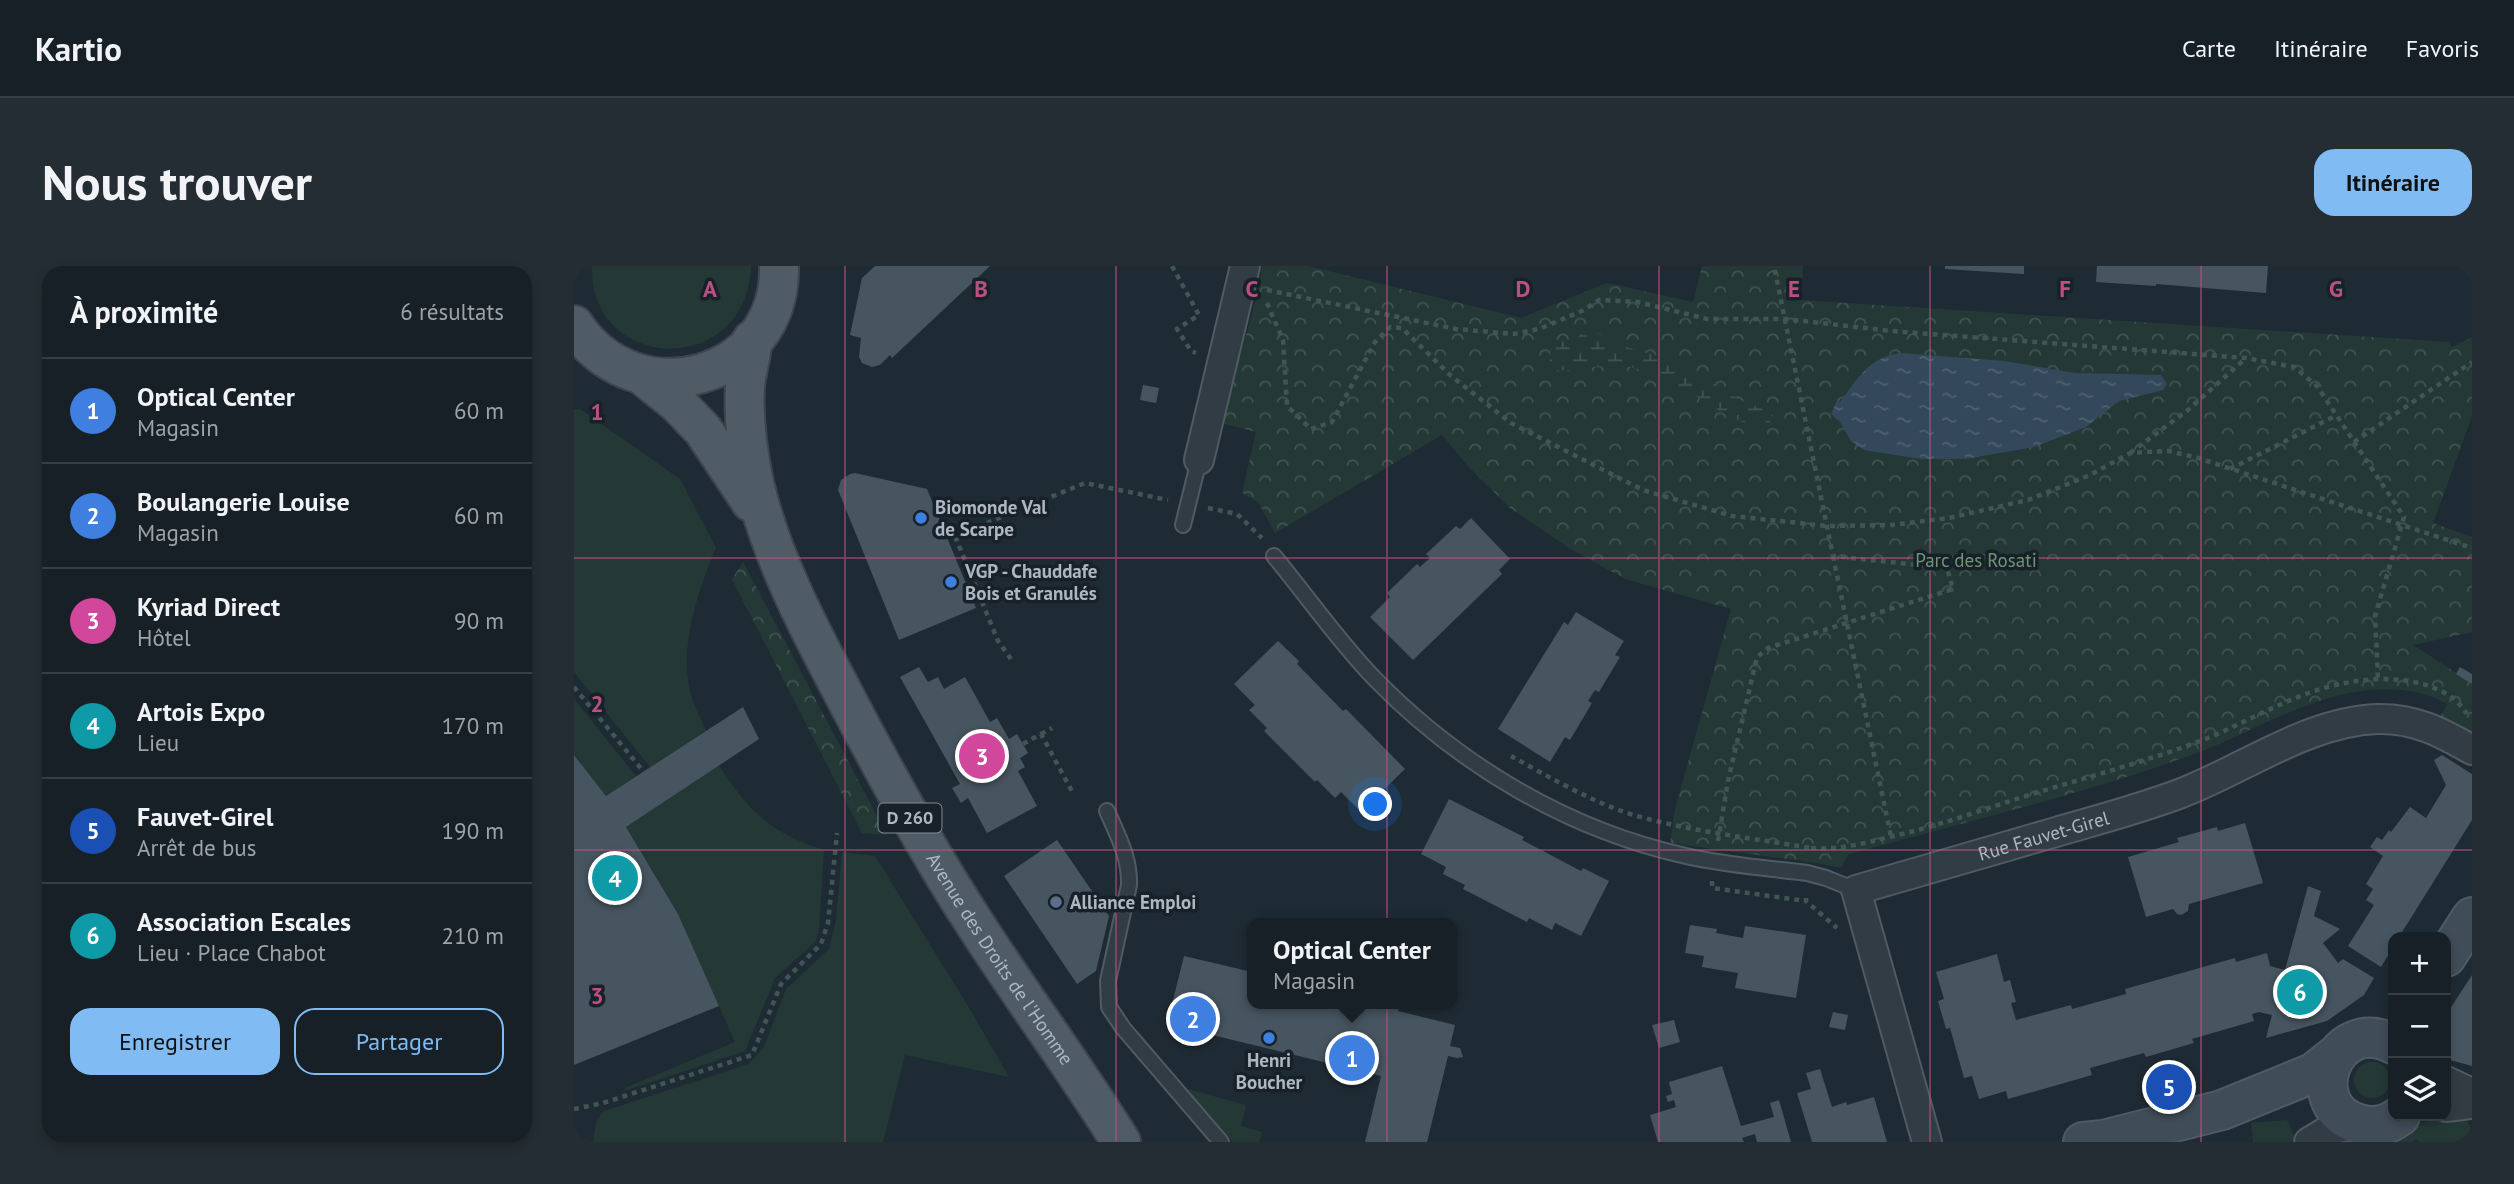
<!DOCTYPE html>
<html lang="fr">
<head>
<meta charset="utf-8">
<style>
	:root { --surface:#172027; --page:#242d33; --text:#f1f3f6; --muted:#9ea3a7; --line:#363e44; --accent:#80bcf3 }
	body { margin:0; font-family:"PT Sans",sans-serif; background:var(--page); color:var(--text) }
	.controls { position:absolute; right:21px; bottom:21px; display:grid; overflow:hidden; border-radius:14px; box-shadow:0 4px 10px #0003 }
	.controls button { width:63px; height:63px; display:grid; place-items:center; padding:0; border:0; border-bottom:2px solid var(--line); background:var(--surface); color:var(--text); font:35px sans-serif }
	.you { position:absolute; left:802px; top:539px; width:24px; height:24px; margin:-18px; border:5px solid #fff; border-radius:50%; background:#1a73e8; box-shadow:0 0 0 10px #1a73e833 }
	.badge { display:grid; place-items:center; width:46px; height:46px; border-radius:50%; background:var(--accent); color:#fff; font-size:23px; font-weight:700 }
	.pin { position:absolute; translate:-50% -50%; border:4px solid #fff; box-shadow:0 2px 7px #0006 }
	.popup { position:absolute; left:673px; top:652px; width:210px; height:91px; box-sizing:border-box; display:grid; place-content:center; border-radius:14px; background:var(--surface); filter:drop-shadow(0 2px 5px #0005); font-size:23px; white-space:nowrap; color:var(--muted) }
	.popup b { font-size:26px; color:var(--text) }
	.popup::after { content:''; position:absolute; left:50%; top:100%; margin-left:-14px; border:14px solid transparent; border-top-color:var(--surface) }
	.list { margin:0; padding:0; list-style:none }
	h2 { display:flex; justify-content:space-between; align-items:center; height:91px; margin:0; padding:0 28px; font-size:30px }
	h2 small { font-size:23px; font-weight:400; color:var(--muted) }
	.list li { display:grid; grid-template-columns:46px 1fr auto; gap:21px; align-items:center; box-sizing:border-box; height:105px; padding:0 28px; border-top:2px solid var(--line) }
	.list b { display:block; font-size:26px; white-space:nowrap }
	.list p { margin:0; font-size:23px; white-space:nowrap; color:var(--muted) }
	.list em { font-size:23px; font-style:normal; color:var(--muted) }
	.actions { display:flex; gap:14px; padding:21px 28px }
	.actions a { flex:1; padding:16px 0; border:2px solid var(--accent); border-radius:21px; text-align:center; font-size:24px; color:var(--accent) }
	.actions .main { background:var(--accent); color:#111 }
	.icon { flex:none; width:38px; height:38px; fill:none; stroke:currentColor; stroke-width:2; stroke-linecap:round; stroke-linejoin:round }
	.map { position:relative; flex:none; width:1898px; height:876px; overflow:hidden; border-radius:21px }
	header { display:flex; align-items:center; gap:42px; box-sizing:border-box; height:98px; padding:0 35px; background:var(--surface); border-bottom:2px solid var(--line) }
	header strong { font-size:33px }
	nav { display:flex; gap:38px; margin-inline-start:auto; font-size:24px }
	.intro { display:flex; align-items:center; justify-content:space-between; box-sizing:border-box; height:168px; padding:0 42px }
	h1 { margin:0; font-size:49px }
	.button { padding:18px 32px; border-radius:21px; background:var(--accent); color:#111; font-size:24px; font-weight:700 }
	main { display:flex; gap:42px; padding:0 42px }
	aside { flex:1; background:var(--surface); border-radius:21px; box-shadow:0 4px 10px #0003 }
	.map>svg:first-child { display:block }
	.grass { fill:#243936 }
	.forest { fill:url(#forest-crowns) }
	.wetland { fill:url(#wetland-marsh) }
	.water { fill:url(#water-ripples) }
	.building { fill:#475560 }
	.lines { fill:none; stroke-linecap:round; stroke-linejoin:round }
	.lane-casing { stroke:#505a63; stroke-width:18 }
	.street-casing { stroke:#505a63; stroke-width:32 }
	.secondary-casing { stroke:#505a63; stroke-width:42 }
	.primary-casing { stroke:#3c454e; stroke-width:42 }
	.path { stroke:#425555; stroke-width:4.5; stroke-dasharray:5 5; stroke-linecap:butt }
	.lane { stroke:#323c44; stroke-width:14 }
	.street { stroke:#323c44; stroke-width:28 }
	.secondary { stroke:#404c57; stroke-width:38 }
	.primary { stroke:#505c65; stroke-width:38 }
	.grid { fill:none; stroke:#ba507f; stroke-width:2; stroke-opacity:0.55 }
	.shop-dot { fill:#3f7fe0; stroke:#182129; stroke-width:2.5 }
	.service-dot { fill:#5c6f8a; stroke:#182129; stroke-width:2.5 }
	.labels { text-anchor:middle; stroke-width:7; stroke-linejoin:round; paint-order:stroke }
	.shield { fill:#182129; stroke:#808a94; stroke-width:2 }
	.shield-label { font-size:18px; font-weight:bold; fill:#acb7c2 }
	.poi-label { font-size:19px; font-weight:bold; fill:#acb7c2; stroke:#182129; text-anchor:start }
	.park-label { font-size:19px; fill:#6d9670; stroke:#182129 }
	.street-label { font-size:19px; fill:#acb7c2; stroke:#182129 }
	.grid-label { font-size:23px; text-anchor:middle; font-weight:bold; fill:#ba507f; stroke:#182129; stroke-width:7; stroke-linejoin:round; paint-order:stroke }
</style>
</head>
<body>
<header>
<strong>Kartio</strong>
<nav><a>Carte</a><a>Itinéraire</a><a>Favoris</a></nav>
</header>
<div class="intro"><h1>Nous trouver</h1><a class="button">Itinéraire</a></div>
<main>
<aside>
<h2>À proximité<small>6 résultats</small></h2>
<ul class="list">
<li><span class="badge" style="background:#3f7fe0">1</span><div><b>Optical Center</b><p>Magasin</p></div><em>60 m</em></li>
<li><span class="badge" style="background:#3f7fe0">2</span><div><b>Boulangerie Louise</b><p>Magasin</p></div><em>60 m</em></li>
<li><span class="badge" style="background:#d1479c">3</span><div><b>Kyriad Direct</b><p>Hôtel</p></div><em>90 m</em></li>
<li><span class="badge" style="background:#0f9aa8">4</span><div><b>Artois Expo</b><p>Lieu</p></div><em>170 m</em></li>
<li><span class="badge" style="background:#1a4fb4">5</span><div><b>Fauvet-Girel</b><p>Arrêt de bus</p></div><em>190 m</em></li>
<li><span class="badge" style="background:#0f9aa8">6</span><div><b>Association Escales</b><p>Lieu · Place Chabot</p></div><em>210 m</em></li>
</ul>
<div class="actions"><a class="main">Enregistrer</a><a>Partager</a></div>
</aside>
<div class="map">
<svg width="1898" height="876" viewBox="0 0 1898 876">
	<defs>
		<pattern id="forest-crowns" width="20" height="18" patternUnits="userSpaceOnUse" patternTransform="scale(1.75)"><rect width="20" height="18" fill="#243936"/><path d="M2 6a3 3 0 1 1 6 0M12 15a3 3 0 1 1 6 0" fill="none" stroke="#415351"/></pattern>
		<pattern id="wetland-marsh" width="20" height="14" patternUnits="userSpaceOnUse" patternTransform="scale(1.75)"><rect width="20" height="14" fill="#243936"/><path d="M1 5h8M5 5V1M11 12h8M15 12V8" fill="none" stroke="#415351"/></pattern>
		<pattern id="water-ripples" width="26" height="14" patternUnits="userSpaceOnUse" patternTransform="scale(1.75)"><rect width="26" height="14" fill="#33495b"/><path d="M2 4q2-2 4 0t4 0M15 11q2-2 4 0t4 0" fill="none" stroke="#4e6171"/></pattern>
	</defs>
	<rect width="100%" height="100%" fill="#1f2b34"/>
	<g class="grass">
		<path d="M18,0H177V3C170,113 15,106 18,0Z"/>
		<path d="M0,143H6L106,213L142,282C126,319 108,372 114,414C116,432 125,449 132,465L76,501L0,406Z"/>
		<path d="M0,433L62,510L32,530L0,489Z"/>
		<path d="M145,499C173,544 198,568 250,584L245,664L241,676L201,712L171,785L50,825L53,821L161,776L104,648L52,561Z"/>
		<path d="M268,586L301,590L394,740L435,811L331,789L309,876H19L22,856L30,845L175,798L190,781L212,723L255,683L262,654Z"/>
		<circle cx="1798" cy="814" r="18"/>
		<path d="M610,822L672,839L667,860L688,866L685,876H659Z"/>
		<path d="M1868,851L1893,854L1898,864V876H1846L1842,873L1839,876H1772L1817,871L1848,857Z"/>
		<path d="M1713,854L1721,871L1716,876H1679L1677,857Z"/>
	</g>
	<g class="forest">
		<path d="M688,0H734L947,52L1033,17L1119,36L1128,0H1229L1226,34L1874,76L1878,81L1898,71V150L1859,257L1898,271V366L1839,379L1898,417V471L1867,450L1873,438C1845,421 1806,421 1775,427C1717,439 1667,472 1612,491C1502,530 1388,557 1275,588L1267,602L1243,597L1096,577L1101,543L1157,343L1051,313L995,282L936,242L895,201L868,169L701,267L684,236L668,227L682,166L647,157L685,23Z"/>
		<path d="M169,296L313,569L288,567L158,313Z"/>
	</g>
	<path class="wetland" d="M1011,63L1028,69L1036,76L1105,97L1173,138L1201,144L1193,164C1183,160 1172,158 1162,153C1127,137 1100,111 1061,102C1032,95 1004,106 975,104L977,75H1001Z"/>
	<path class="water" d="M1327,87L1430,95L1501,107L1587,109L1593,118L1589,124L1545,135L1512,161L1460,181L1391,193H1347L1290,184L1277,175L1266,156L1257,148L1263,135L1266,136C1284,112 1295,91 1327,87Z"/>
	<g class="building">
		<path d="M301,0H416L318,92L316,89L306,99L298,101L288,97L285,91L287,72L276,69L288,12Z"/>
		<path d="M1371,0H1450V8L1371,3Z"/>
		<path d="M1523,0H1694L1692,27L1582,18V20L1522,16Z"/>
		<path d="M569,119L585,122L582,137L566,134Z"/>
		<path d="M281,207L353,223L402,342L325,374L264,224L267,214L276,208Z"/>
		<path d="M897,252L936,293L925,304L928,308L839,394L796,351L816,331L813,327L843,298L846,301L856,292L852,288L882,260L886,263Z"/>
		<path d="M1002,346L1050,375L1041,389L1046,391L1025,426L1021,424L1014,435L1018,437L996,474L991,471L976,496L924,463L990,356L994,359Z"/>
		<path d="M704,375L725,395L723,398L769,445L772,443L831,503L787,546L767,526L761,532L743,514L741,516L690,465L693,462L675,444L681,439L660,418Z"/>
		<path d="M345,401L354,416L364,411L370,423L391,411L416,456L423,452L435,473L443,468L454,487L446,492L451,501L444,505L463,540L413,567L394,532L387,537L378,522L386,518L326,411Z"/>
		<path d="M1886,401L1898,408V418L1882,408Z"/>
		<path d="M169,441L185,473L52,561L104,648L145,740L0,799V489L32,530Z"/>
		<path d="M1868,489L1898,508V554L1825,671H1819V681L1807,701L1774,680L1800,639L1792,634L1799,623L1792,618L1809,590L1796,581L1803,571L1808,574L1815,564L1817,566L1836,541L1852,552L1872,519L1860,494Z"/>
		<path d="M875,533L950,571L948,574L1007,605L1009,602L1035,615L1007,670L981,657L978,664L955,652L953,656L889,623L891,619L869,608L872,601L847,588Z"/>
		<path d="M1671,557L1689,617L1615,638L1614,645L1607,649L1603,648L1599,643L1572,651L1554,591L1605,576L1603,572L1643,561L1644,565Z"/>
		<path d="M483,574L535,650L522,705L503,718L430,610Z"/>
		<path d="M1734,620L1747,625L1740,650L1766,663L1749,677L1764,697L1769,693L1800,712L1790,729L1753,755L1692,772L1698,749L1685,746L1678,748L1680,755L1618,773L1620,777L1572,791L1570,787L1516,802L1518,809L1434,833L1432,825L1405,833L1398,810L1390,812L1376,762L1372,763L1364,735L1370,733L1362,706L1423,688L1430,716L1436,714L1442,736L1437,737L1442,754L1497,739L1498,743L1552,728L1551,723L1661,692L1662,696L1693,687L1696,700L1711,704Z"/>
		<path d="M1116,659L1143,663L1142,667L1169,672L1171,660L1232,669L1222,732L1161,722L1164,707L1128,701L1130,690L1111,687Z"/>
		<path d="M610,690L678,706V738H807L825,742L824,745L881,759L876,780L886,782L889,791L883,792L874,790L853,876H791L807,810L593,758Z"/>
		<path d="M1898,709V800L1872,793V749Z"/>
		<path d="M1259,746L1274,749L1271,764L1255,761Z"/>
		<path d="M1100,754L1106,776L1085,782L1078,759Z"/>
		<path d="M1148,800L1167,860L1200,851L1196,837L1205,834L1217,876H1183L1181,868L1168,872L1170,876H1084L1076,849L1102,841L1100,834L1094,836L1092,830L1098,828L1095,816Z"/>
		<path d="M1246,803L1258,841L1272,836L1273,839L1300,831L1313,876H1238L1223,827L1237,823L1232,807Z"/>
	</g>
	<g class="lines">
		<defs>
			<g id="lane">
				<path d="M609,259L625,194"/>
				<path d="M700,290C734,331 764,375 801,413C885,499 994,564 1112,590C1151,599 1193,602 1233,607L1252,612L1282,624"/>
				<path d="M533,545C544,570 556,592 555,619L534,715L535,741L549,762L647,876"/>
			</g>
			<g id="street">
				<path d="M625,194L671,0"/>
				<path d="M1872,815L1898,827"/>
				<path d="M1872,841L1898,838"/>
				<path id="s1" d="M1353,876L1282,624C1349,604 1416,585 1482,566C1523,554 1565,543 1605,528C1669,504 1732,456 1803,453C1840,452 1867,466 1898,484"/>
				<path d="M1735,876L1755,864L1783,858"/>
			</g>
			<g id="secondary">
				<path d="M1872,691L1898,651"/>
				<path d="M1819,778C1759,747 1725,841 1785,858C1800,863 1814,859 1826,850"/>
				<path d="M1509,876L1529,874L1648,844L1739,807L1762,789"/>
			</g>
			<g id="primary">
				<path d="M0,59C62,153 208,114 205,0"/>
				<path id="s2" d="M178,74C178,91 172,105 171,121C169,154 174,189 181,221C197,289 233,359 266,421C306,498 347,574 394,647C443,725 499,798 547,876"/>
				<path d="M68,109L104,138L129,164L177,236"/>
			</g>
		</defs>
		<use href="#lane" class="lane-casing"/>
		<use href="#street" class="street-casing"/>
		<use href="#secondary" class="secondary-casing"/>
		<use href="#primary" class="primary-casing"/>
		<g class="path">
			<path d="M598,0L625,49L603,63L617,85L622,87"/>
			<path d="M693,24L882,63L939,68L965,63L1008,45L1025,34L1064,36L1133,53H1212L1317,65L1672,92L1720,101L1743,120L1830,251L1801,350L1804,413"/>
			<path d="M693,37L709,74L713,140L737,163L758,156L801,76L816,61L828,62L876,109L937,157L1069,224L1158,250L1254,260L1318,259L1375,252L1454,234L1516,209L1556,187L1594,185L1621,191L1898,282"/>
			<path d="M1780,176L1898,96"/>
			<path d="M1556,187L1614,144L1671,93"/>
			<path d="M1656,203L1763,149"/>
			<path d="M634,242L663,248L688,272"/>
			<path d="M1259,290L1317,571"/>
			<path d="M437,393L424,375L381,270L511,217L594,234"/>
			<path d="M0,421L69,505"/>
			<path d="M467,468L478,462"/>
			<path d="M449,478L467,468L500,529"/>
			<path d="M937,490C975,511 1021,538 1063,550C1120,566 1178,572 1237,582L1236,585"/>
			<path d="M1144,575L1154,515L1183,391L1194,382L1379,323L1373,302L1259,290L1200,0"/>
			<path d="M1237,582C1265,584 1288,578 1315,571C1362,561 1407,544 1452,530C1513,511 1575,495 1634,472C1682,452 1725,424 1777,416C1814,409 1872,413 1893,448"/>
			<path d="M1138,615V622L1232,635"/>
			<path d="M1232,632V635L1263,662"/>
			<path d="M0,843L29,837L178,789L207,718L247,678L254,657L263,567"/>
		</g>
		<use href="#lane" class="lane"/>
		<use href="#street" class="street"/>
		<use href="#secondary" class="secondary"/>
		<use href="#primary" class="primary"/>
	</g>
	<path class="grid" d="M271,0V876M542,0V876M813,0V876M1085,0V876M1356,0V876M1627,0V876M0,292H1898M0,584H1898"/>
	<g class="shop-dot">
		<circle cx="347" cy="252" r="7"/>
		<circle cx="377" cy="316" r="7"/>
		<circle cx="695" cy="772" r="7"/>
	</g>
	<circle class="service-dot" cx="482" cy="636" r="7"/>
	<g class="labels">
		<rect class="shield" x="304.5" y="537.5" width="63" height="29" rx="5"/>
		<g class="shield-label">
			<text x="336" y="558">D 260</text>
		</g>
		<g class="poi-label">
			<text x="361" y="248">Biomonde Val<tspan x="361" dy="22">de Scarpe</tspan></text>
			<text x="391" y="312">VGP - Chauddafe<tspan x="391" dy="22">Bois et Granulés</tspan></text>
			<text x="496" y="643">Alliance Emploi</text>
			<text x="695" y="801" text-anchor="middle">Henri<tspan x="695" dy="22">Boucher</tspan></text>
		</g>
		<g class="park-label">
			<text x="1402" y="301">Parc des Rosati</text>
		</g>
		<g class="street-label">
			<text dy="7" stroke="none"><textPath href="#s1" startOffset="457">Rue Fauvet-Girel</textPath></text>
			<text dy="7" stroke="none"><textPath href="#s2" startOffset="682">Avenue des Droits de l'Homme</textPath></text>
		</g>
	</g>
	<g class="grid-label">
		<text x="136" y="31">A</text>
		<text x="407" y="31">B</text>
		<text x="678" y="31">C</text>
		<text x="949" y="31">D</text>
		<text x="1220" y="31">E</text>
		<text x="1491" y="31">F</text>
		<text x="1762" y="31">G</text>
		<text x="23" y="154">1</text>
		<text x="23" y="446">2</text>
		<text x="23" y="738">3</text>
	</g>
</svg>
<div class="controls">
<button>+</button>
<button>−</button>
<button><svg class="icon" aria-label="layers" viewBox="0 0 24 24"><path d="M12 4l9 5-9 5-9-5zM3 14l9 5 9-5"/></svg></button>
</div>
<div class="you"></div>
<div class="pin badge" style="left:778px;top:792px;background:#3f7fe0">1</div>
<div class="popup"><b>Optical Center</b>Magasin</div>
<div class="pin badge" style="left:619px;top:753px;background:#3f7fe0">2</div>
<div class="pin badge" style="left:408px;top:490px;background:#d1479c">3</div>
<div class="pin badge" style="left:41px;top:612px;background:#0f9aa8">4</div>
<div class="pin badge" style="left:1595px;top:821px;background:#1a4fb4">5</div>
<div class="pin badge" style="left:1726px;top:726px;background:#0f9aa8">6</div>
</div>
</main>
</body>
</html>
